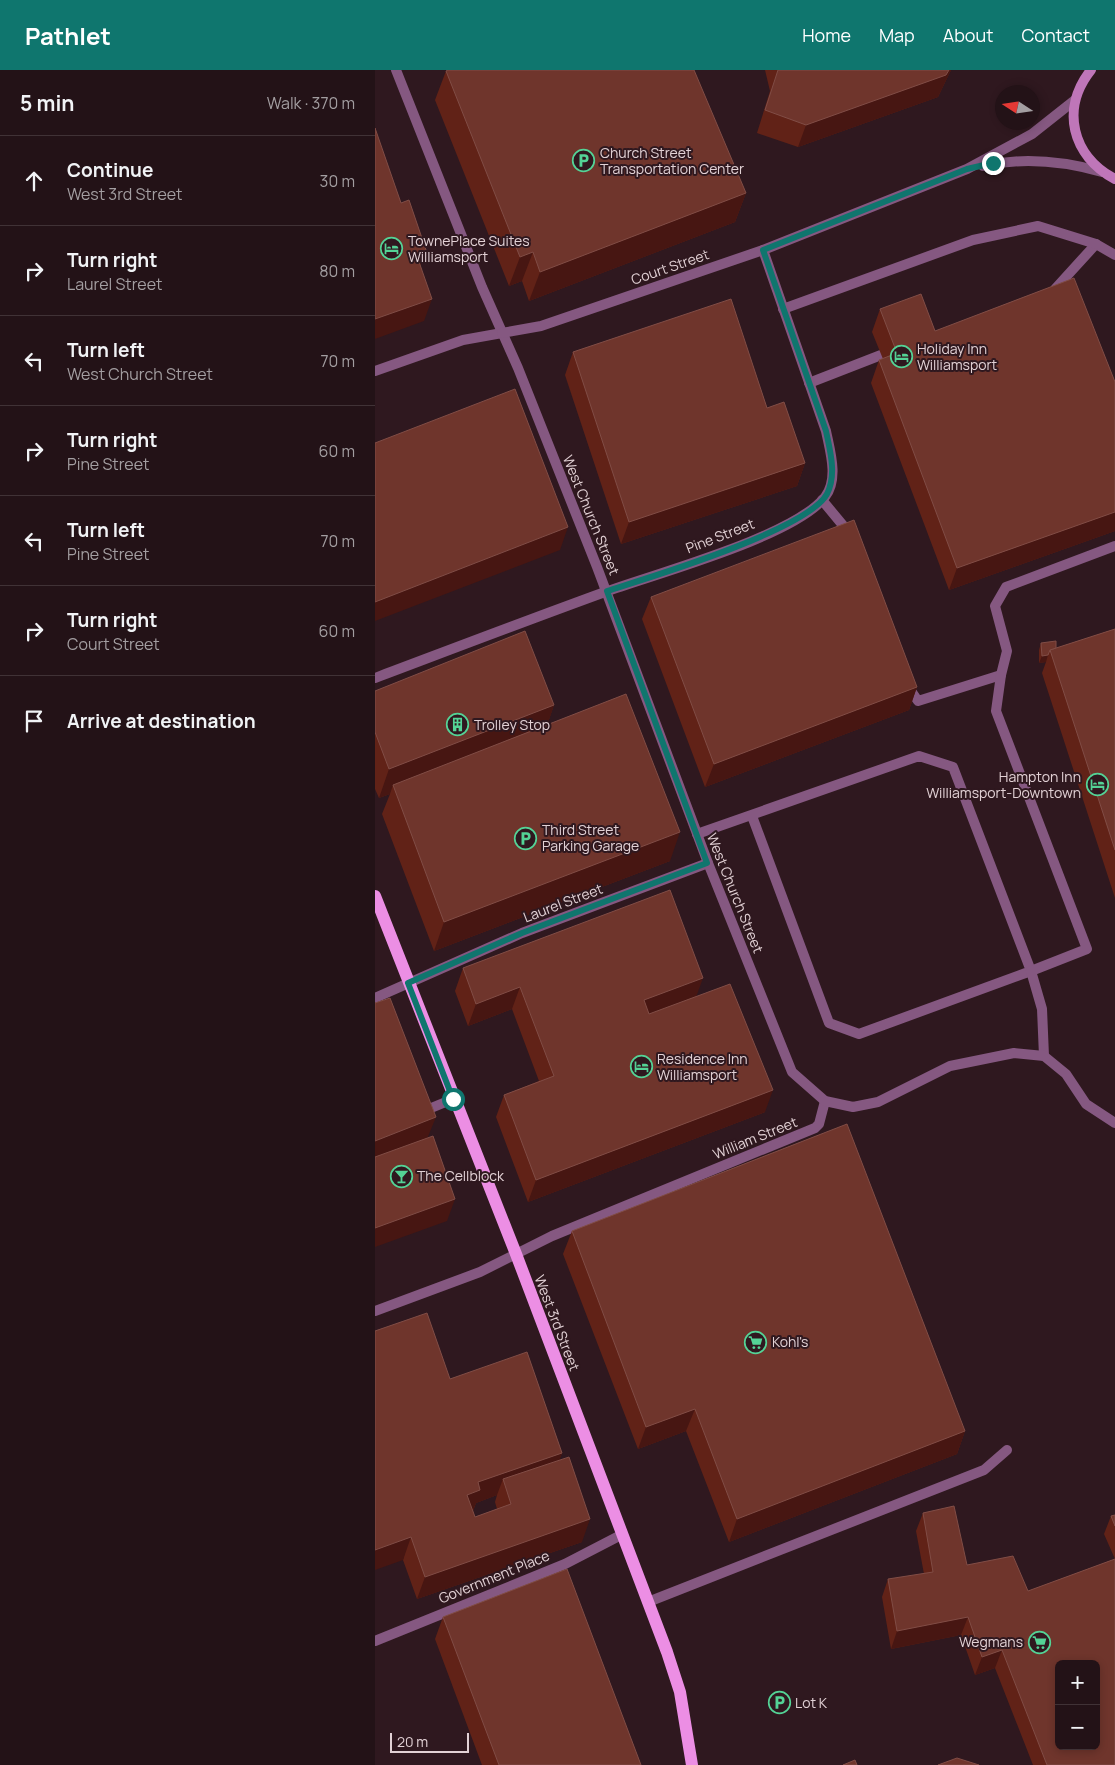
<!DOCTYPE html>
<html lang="en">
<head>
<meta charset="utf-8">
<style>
	:root { --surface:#231217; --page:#2b1b20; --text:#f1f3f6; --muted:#a39ea1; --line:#403236; --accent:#0f766e }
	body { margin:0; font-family:Manrope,sans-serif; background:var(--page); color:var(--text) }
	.controls { position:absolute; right:15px; bottom:15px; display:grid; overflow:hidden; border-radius:8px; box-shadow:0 2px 8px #0003 }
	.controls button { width:45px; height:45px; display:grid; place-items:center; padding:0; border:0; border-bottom:1px solid var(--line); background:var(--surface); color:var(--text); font:25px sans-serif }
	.compass { position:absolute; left:620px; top:15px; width:45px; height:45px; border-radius:50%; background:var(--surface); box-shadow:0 2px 8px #0003; rotate:282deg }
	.scale { position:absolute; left:15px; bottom:12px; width:79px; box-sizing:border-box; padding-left:5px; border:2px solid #e2d1d5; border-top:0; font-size:14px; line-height:18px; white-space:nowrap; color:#e2d1d5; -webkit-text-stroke:4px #2f181f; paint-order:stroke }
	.stop { position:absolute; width:15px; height:15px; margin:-11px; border:4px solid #0f766e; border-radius:50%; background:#fff }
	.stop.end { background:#0f766e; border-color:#fff; box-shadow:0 1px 5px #0008 }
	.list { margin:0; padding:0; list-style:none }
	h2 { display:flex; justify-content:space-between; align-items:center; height:65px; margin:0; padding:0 20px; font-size:21px }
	h2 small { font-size:16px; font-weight:400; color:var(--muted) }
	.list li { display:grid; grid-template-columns:32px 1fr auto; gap:15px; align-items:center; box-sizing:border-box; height:90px; padding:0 20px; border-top:1px solid var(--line) }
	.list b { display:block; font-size:19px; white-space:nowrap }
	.list p { margin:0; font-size:16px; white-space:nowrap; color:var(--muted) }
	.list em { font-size:16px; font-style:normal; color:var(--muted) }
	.icon { flex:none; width:28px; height:28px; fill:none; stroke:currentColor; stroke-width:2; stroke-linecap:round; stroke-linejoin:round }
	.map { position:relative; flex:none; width:740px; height:1695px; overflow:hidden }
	header { display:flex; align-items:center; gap:30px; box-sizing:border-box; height:70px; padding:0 25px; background:var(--accent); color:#fff }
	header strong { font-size:24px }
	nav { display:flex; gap:28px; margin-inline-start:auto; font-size:18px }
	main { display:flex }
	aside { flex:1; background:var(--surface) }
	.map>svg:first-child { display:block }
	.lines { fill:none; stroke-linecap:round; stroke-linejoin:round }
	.service { stroke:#855881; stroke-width:10 }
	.minor { stroke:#855881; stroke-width:10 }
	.tertiary { stroke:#855881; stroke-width:10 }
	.secondary { stroke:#bf76b9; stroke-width:10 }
	.primary { stroke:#ec8ee4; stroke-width:12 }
	.wall { fill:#612217; fill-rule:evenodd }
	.shaded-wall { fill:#471612 }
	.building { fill:#6f352c; stroke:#814d46; fill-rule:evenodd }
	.route { stroke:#0f766e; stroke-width:6 }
	.labels { text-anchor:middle; stroke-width:4; stroke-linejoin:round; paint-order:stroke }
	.poi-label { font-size:14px; fill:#e2d1d5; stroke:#2f181f; text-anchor:start }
	.street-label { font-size:14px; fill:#e2d1d5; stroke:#2f181f }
</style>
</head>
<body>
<header>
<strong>Pathlet</strong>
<nav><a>Home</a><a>Map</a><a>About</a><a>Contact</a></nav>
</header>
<main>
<aside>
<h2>5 min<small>Walk · 370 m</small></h2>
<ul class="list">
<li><svg class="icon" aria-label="ahead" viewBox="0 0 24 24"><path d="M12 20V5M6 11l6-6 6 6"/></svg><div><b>Continue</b><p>West 3rd Street</p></div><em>30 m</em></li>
<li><svg class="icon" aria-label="right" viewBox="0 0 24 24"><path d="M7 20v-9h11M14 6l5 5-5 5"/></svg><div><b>Turn right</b><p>Laurel Street</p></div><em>80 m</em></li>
<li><svg class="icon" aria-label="left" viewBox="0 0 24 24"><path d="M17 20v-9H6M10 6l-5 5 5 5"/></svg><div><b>Turn left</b><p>West Church Street</p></div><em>70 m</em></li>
<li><svg class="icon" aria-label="right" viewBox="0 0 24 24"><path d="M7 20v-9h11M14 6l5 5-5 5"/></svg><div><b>Turn right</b><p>Pine Street</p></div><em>60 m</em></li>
<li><svg class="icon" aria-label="left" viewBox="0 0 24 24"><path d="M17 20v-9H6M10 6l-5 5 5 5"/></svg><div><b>Turn left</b><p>Pine Street</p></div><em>70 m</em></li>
<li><svg class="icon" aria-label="right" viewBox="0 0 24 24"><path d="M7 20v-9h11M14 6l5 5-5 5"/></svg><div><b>Turn right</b><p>Court Street</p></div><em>60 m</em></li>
<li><svg class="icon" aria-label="arrive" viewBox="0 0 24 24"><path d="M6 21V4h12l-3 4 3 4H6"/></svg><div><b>Arrive at destination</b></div></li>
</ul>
</aside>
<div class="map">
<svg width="740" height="1695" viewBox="0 0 740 1695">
	<rect width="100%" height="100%" fill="#2f181f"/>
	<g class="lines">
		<g class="service">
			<path d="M680,219L721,174"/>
			<path d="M408,239L598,170L663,156L721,174L740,185"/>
			<path d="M0,301L88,270L127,263"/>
			<path d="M434,313L506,285"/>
			<path d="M447,430L471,459L474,466"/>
			<path d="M532,615L543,631L626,605"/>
			<path d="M322,764L544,686L578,697L656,901L484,964L454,953L377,746"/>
			<path d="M0,928L147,863L333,793"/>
			<path d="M669,986L667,939L656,901L712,879L621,641L626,605L632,581L620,536L631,517L740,476"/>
			<path d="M273,1532L609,1400L632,1380"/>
			<path d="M0,1571L190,1494L246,1465"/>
		</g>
		<g class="minor">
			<path d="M0,608C77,579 153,550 230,522C282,503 418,467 450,427C464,409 455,381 451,361L388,180"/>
			<path d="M44,1043L78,1029"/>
			<path d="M0,1241L105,1202L177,1166L440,1058L444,1054L450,1031"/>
		</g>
		<g class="tertiary">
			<path d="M21,0L107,217L143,298L222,497L333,793L417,1002L450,1031L478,1037L503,1032L575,996L639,983L669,986L691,1004L711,1034L740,1053"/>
			<path d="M608,96C648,87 688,91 727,102"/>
			<path d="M127,263L166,256L388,180L592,99L657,64L700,30"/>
		</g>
		<path class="secondary" d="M716,0C685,39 697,86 740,109"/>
		<path class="primary" d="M0,826L141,1184L292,1582L305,1622L317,1695"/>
	</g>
	<g class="wall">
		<path d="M390,0H576L563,27L423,77L382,63L395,21Z"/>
		<path d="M71,1L371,123L360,152L154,231L147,211L134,216L60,30Z"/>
		<path d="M505,239L560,261L740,312V461L574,520L496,313L504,290L508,289L497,262Z"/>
		<path d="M198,282L392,338L430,393L422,416L246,474L190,305Z"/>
		<path d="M276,527L542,617L534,640L330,717L267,549Z"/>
		<path d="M740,559V828L667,603L671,592L664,593V580L666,573L681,578Z"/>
		<path d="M0,621L179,635L172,655L295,791L59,881L7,744L15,724L4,728L0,719Z"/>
		<path d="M88,898L321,926L390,1042L153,1132L121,1047L129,1025L164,1011L137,939L93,956L80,921Z"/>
		<path d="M197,1161L590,1361L582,1384L354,1472L311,1361L263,1379L188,1184Z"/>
		<path d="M75,1309L187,1383L184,1390L207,1472L42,1529L28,1490ZM122,1425L120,1432L122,1439L100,1447L98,1441L101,1433Z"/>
		<path d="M548,1443L592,1495L653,1521L740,1489L729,1464L736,1446L740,1445V1695H658L620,1598L600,1605L586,1565L516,1579L507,1527L513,1509L549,1504L541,1461Z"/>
		<path d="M68,1547L266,1695H107L60,1569Z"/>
	</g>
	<g class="shaded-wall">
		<path d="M574,0H576L563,27L423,77L431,55Z"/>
		<path d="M371,123L360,152L154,231L165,202Z"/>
		<path d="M51,180L43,203V189Z"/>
		<path d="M158,182L147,211L134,216L145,187Z"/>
		<path d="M57,229L49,251L0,269V249Z"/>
		<path d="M430,393L422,416L246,474L254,452Z"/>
		<path d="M740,442V461L574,520L582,498Z"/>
		<path d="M193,457L185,480L0,551V532Z"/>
		<path d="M673,585L671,592L664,593L667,586Z"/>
		<path d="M542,617L534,640L330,717L339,694Z"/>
		<path d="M179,635L169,665L18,715L15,724L4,728L14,699Z"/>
		<path d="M305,762L295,791L59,881L69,852Z"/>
		<path d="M328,908L320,930L261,953L269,930Z"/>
		<path d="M145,917L137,939L93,956L101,934Z"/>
		<path d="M398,1020L390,1042L153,1132L161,1110Z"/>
		<path d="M61,1047L52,1069L0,1090V1071Z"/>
		<path d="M80,1129L72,1151L0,1177V1158Z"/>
		<path d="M320,1339L311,1361L263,1379L271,1357Z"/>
		<path d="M590,1361L582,1384L354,1472L362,1449Z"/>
		<path d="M187,1383L179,1406L128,1409L122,1425L101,1433L97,1443L92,1425L103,1412Z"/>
		<path d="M215,1449L207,1472L42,1529L50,1507Z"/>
		<path d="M36,1467L28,1490L0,1500V1480Z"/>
		<path d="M593,1547L586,1565L516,1579L522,1561Z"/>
		<path d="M627,1580L620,1598L600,1605L607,1587Z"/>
	</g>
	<g class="building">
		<path d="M73,0H319L371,123L165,202L158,182L145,187L71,1Z"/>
		<path d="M403,0H574L571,5L431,55L390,40Z"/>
		<path d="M0,58L26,133L34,130L51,180L43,189L57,229L0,249Z"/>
		<path d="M699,208L740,312V442L582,498L504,290L522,283L505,239L546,224L560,261Z"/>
		<path d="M356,229L392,338L409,332L430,393L254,452L198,282Z"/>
		<path d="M140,319L193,457L0,532V373Z"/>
		<path d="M479,450L542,617L339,694L276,527Z"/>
		<path d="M740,559V780L675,580Z"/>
		<path d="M150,561L179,635L14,699L0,662V621Z"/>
		<path d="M681,571V578L675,580L673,585L667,586L666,573Z"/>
		<path d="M251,624L305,762L69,852L18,715Z"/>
		<path d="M295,820L328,908L269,930L274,944L355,914L398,1020L161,1110L129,1025L179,1006L145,917L101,934L88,898Z"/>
		<path d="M15,928L61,1047L0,1071V933Z"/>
		<path d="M472,1054L590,1361L362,1449L320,1339L271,1357L197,1161Z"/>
		<path d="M58,1066L80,1129L0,1158V1087Z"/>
		<path d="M52,1243L75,1309L152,1282L187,1383L103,1412L105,1420L92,1425L100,1447L136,1434L128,1409L194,1387L215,1449L50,1507L36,1467L0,1480V1261Z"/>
		<path d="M579,1436L592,1495L638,1486L653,1521L740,1489V1695H672L627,1580L607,1587L593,1547L522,1561L513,1509L558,1502L548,1443ZM684,1594H721V1676H684Z"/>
		<path d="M740,1445V1456L736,1446Z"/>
		<path d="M192,1499L266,1695H124L68,1547Z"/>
		<path d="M582,1688L604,1695H563Z"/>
		<path d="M480,1690L482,1695H468Z"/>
	</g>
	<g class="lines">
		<path class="route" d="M78,1029L33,913L147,863L332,793L232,521C276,507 432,460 452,424C462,404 455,381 451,361L388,180L592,99L618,93"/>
	</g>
	<defs>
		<symbol id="parking-ring" viewBox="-11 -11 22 22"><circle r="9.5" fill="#2f181f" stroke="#54d396" stroke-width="1.5"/><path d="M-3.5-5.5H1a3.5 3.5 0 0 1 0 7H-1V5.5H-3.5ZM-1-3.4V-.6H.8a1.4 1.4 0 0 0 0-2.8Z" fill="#54d396"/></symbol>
		<symbol id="hotel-ring" viewBox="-11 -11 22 22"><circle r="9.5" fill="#2f181f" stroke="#54d396" stroke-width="1.5"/><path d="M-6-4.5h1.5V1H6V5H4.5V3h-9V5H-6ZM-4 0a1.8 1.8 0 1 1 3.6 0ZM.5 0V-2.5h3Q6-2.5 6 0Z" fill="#54d396"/></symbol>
		<symbol id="building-ring" viewBox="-11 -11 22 22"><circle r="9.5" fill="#2f181f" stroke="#54d396" stroke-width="1.5"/><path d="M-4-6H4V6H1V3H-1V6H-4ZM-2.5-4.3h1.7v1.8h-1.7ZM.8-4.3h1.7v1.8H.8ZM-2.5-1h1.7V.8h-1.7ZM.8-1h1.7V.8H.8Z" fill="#54d396"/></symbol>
		<symbol id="bar-ring" viewBox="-11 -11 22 22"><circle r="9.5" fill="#2f181f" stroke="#54d396" stroke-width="1.5"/><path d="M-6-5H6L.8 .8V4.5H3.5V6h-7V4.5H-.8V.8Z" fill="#54d396"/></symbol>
		<symbol id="supermarket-ring" viewBox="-11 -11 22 22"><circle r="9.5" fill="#2f181f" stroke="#54d396" stroke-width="1.5"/><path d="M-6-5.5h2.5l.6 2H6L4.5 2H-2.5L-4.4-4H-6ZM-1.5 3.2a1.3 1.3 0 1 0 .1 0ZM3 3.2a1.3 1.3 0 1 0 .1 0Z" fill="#54d396"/></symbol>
	</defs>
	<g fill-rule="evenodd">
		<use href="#parking-ring" x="196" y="78" width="25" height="25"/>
		<use href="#hotel-ring" x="4" y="166" width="25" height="25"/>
		<use href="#hotel-ring" x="514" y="274" width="25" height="25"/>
		<use href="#building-ring" x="70" y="642" width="25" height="25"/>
		<use href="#hotel-ring" x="710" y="702" width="25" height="25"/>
		<use href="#parking-ring" x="138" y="756" width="25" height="25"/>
		<use href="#hotel-ring" x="254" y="984" width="25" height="25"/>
		<use href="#bar-ring" x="14" y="1094" width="25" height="25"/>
		<use href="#supermarket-ring" x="368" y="1260" width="25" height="25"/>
		<use href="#supermarket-ring" x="652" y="1560" width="25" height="25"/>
		<use href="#parking-ring" x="392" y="1620" width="25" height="25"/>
	</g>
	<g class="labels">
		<g class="poi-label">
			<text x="225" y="88">Church Street<tspan x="225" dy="16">Transportation Center</tspan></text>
			<text x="33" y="176">TownePlace Suites<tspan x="33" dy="16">Williamsport</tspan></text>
			<text x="542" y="284">Holiday Inn<tspan x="542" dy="16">Williamsport</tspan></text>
			<text x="99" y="660">Trolley Stop</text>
			<text x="706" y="712" text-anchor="end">Hampton Inn<tspan x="706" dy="16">Williamsport-Downtown</tspan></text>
			<text x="167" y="765">Third Street<tspan x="167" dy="16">Parking Garage</tspan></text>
			<text x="282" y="994">Residence Inn<tspan x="282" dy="16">Williamsport</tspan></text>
			<text x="42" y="1111">The Cellblock</text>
			<text x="397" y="1277">Kohl's</text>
			<text x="648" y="1577" text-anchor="end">Wegmans</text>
			<text x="420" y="1638">Lot K</text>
		</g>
		<g class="street-label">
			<text transform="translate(295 197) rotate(-19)" y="5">Court Street</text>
			<text transform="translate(216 445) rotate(68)" y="5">West Church Street</text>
			<text transform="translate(345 466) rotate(-21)" y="5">Pine Street</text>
			<text transform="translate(360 823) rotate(68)" y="5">West Church Street</text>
			<text transform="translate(188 833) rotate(-21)" y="5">Laurel Street</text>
			<text transform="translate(380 1068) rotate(-22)" y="5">William Street</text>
			<text transform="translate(182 1253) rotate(69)" y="5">West 3rd Street</text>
			<text transform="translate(119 1507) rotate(-22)" y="5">Government Place</text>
		</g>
	</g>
</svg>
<div class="controls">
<button>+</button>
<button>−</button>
</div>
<svg class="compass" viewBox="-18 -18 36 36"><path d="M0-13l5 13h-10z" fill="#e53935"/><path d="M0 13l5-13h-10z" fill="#a39ea1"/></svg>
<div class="scale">20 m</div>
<div class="stop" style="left:78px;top:1029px"></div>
<div class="stop end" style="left:618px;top:93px"></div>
</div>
</main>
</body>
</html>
